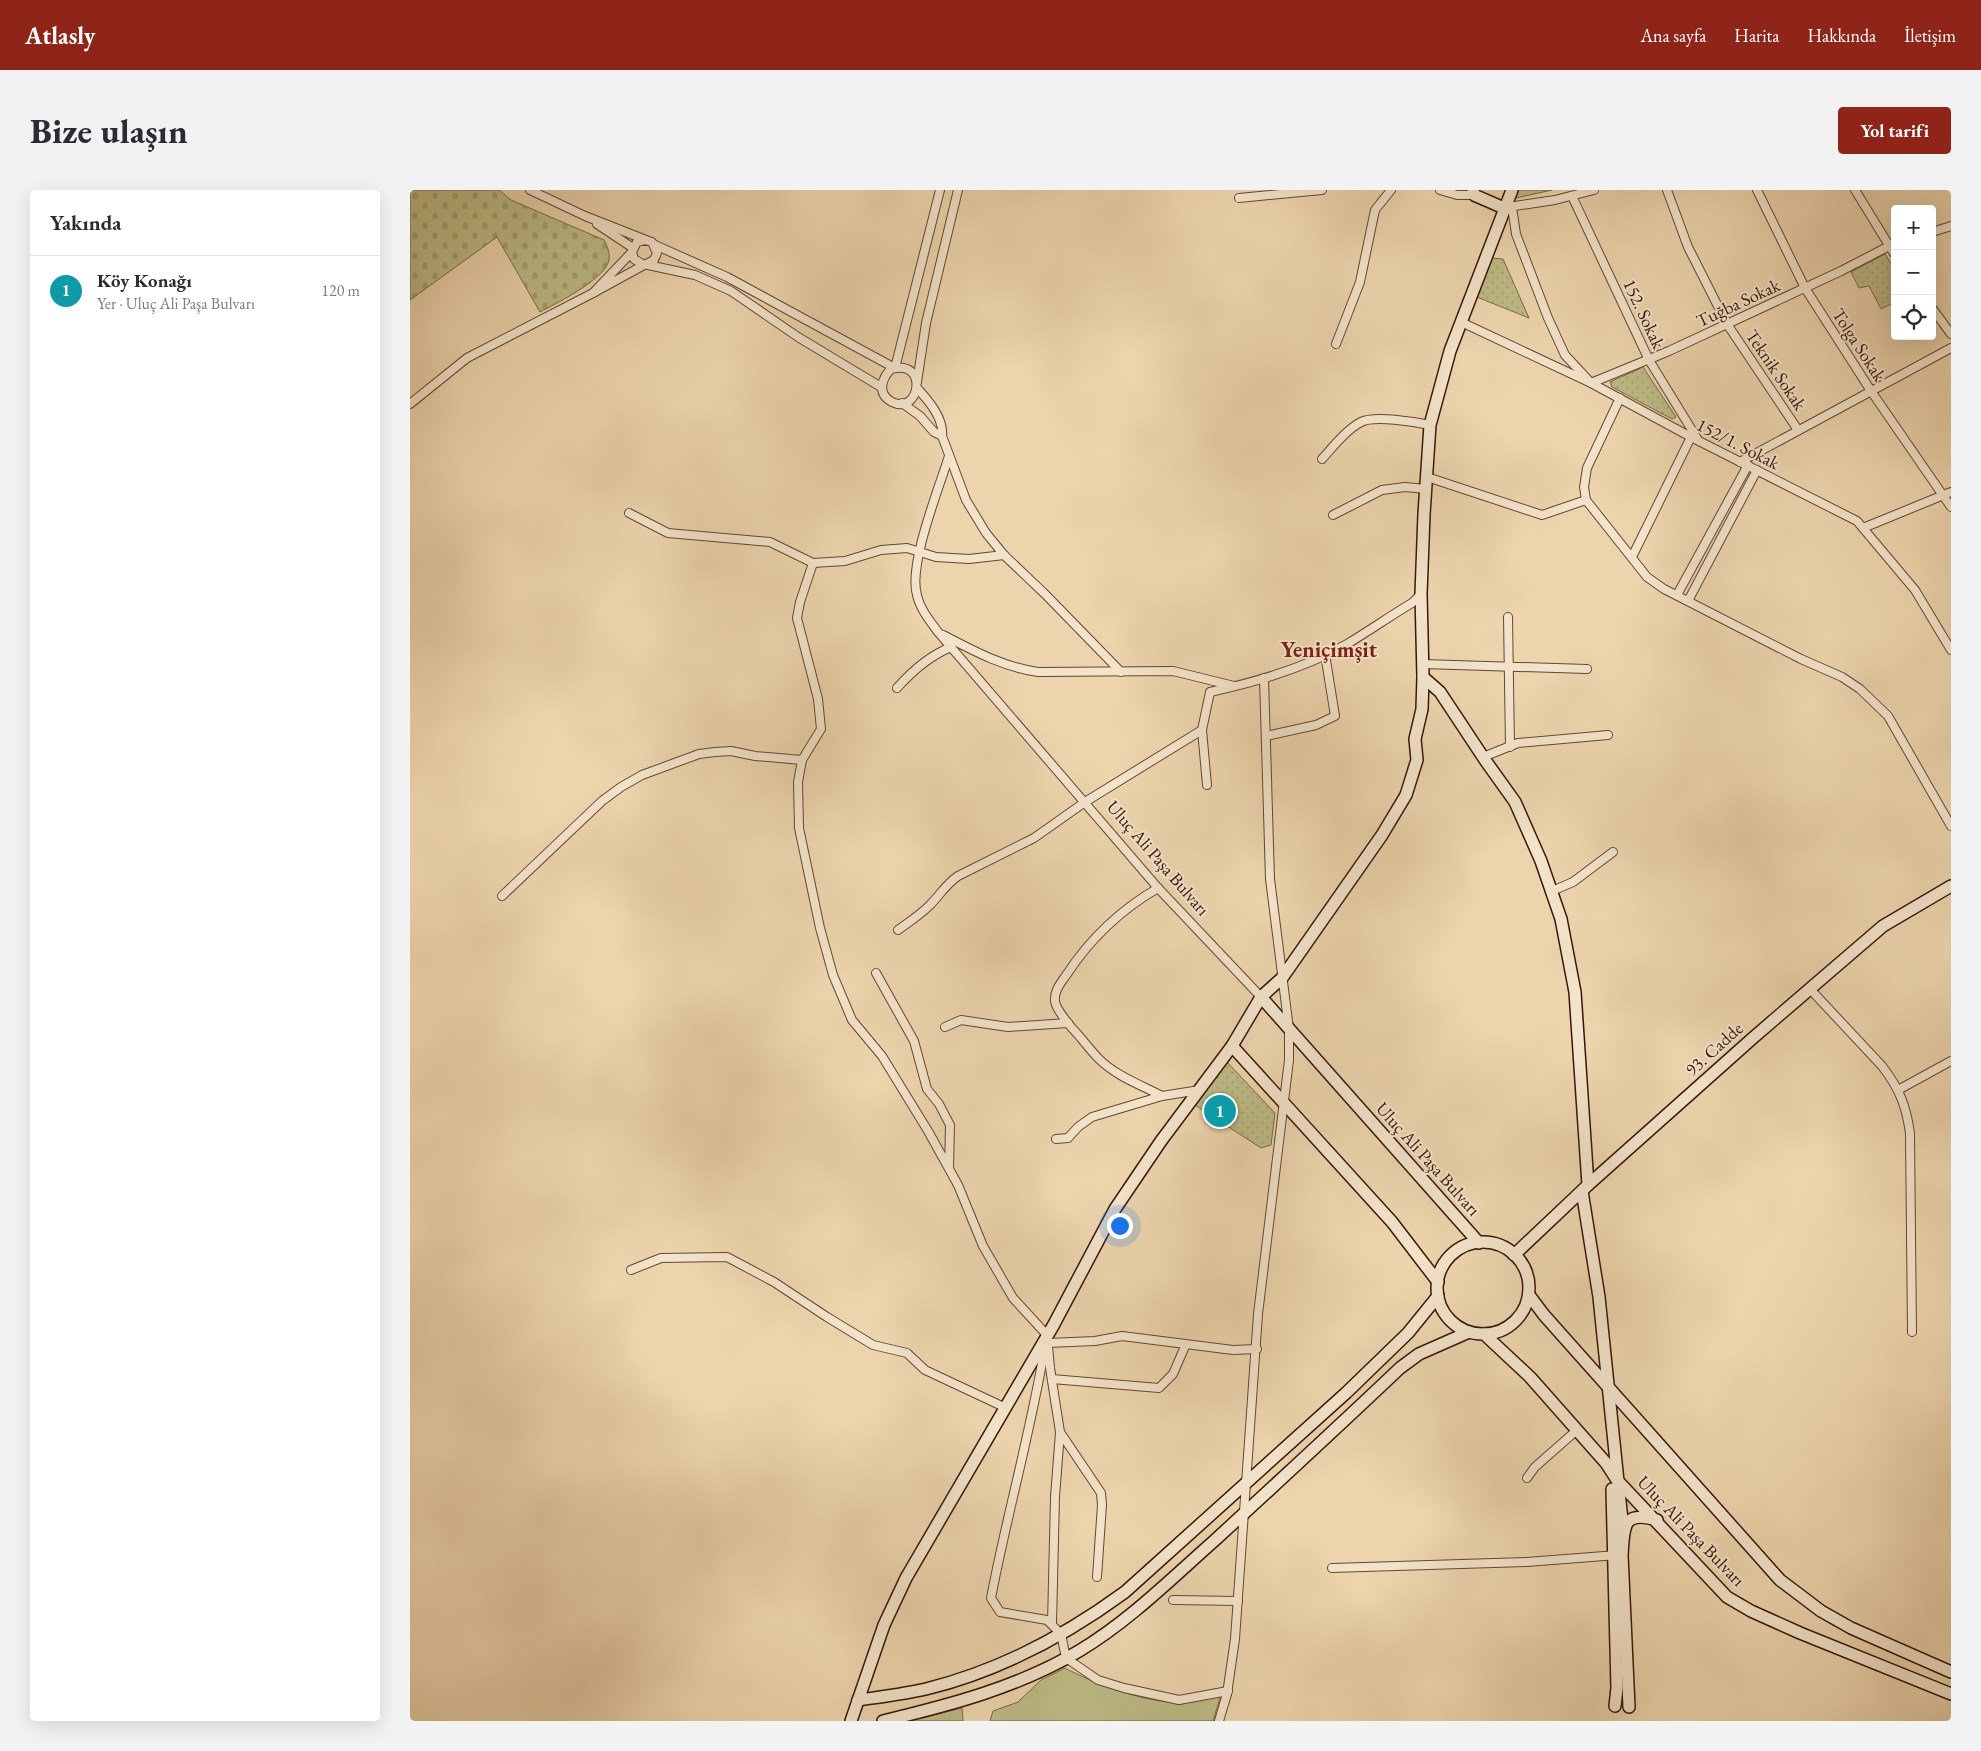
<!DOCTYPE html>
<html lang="tr">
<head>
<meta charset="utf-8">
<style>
	:root { --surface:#fff; --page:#f2f2f3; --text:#2b2b33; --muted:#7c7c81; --line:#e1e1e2; --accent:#8f2418 }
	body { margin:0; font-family:"EB Garamond",serif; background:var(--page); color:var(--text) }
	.controls { position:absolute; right:15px; top:15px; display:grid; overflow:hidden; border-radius:5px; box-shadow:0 5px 20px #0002 }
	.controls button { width:45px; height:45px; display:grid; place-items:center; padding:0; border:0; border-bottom:1px solid var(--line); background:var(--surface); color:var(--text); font:25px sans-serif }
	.you { position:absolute; left:709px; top:1035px; width:18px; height:18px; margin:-12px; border:4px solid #fff; border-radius:50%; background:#1a73e8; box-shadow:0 0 0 8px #1a73e833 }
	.badge { display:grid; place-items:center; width:32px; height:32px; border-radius:50%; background:var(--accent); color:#fff; font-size:16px; font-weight:700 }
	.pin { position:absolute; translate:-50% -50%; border:2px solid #fff; box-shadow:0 1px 5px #0006 }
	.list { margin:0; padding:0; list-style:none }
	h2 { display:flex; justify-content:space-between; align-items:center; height:65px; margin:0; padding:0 20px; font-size:21px }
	h2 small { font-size:16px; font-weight:400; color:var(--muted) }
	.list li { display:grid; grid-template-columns:32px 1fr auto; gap:15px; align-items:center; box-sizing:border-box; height:70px; padding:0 20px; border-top:1px solid var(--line) }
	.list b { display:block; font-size:19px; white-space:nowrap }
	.list p { margin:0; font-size:16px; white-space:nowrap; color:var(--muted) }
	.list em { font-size:16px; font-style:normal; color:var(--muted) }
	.icon { flex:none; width:28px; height:28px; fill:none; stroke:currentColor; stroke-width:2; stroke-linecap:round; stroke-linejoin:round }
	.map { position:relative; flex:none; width:1541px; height:1531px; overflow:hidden; border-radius:5px }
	header { display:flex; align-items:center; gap:30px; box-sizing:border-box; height:70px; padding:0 25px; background:var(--accent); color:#fff }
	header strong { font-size:24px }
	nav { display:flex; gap:28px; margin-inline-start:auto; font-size:18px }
	.intro { display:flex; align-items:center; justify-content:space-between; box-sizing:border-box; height:120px; padding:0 30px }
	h1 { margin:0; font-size:35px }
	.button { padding:12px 22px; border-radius:5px; background:var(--accent); color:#fff; font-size:18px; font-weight:700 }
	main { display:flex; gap:30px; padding:0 30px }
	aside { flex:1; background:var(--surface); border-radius:5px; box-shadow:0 5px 20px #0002 }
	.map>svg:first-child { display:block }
	.grass { fill:#bdbb86; stroke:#7a6948 }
	.cemetery { fill:url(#cemetery-stones); stroke:#7a6948 }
	.park { fill:url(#park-dots); stroke:#7a6948 }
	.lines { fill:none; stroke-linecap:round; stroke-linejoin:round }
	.street-casing { stroke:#644633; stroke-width:10 }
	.secondary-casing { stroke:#37170a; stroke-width:14 }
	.street { stroke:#f3e3ca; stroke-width:8 }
	.secondary { stroke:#f3e3ca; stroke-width:11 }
	.labels { text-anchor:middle; stroke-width:4; stroke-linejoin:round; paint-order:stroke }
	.street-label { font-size:18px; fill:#37170a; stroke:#f3e3ca }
	.district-label { font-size:22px; font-weight:bold; fill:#7a1f14; stroke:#f3e3ca }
</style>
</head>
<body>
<header>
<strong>Atlasly</strong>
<nav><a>Ana sayfa</a><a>Harita</a><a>Hakkında</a><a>İletişim</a></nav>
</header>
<div class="intro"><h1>Bize ulaşın</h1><a class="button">Yol tarifi</a></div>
<main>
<aside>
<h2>Yakında<small></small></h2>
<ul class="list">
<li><span class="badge" style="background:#0f9aa8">1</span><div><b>Köy Konağı</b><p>Yer · Uluç Ali Paşa Bulvarı</p></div><em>120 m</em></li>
</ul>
</aside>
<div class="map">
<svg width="1541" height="1531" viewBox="0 0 1541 1531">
	<defs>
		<pattern id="cemetery-stones" width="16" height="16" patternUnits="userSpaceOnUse" patternTransform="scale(1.25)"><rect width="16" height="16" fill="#bdbb86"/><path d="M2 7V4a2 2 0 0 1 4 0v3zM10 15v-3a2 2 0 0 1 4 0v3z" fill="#a3a072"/></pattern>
		<pattern id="park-dots" width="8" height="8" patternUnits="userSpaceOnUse" patternTransform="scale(1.25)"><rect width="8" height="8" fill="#bdbb86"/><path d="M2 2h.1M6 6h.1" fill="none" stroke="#a3a072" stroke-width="1.8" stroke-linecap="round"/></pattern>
	</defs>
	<rect width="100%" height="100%" fill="#ecd4ad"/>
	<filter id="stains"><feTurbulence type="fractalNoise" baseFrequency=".004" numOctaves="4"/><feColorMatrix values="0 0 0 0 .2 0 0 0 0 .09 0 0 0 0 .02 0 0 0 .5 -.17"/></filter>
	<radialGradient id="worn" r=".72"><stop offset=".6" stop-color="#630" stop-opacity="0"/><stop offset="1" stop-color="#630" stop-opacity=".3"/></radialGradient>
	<g class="grass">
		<path d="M655,1478C685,1494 740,1515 774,1512C784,1511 795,1508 805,1507L810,1508L803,1531H580L583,1521L608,1512L631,1490Z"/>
		<path d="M552,1518L553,1531H499Z"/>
	</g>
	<g class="cemetery">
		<path d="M0,0H89L101,10L194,50C198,58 201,65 198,73C191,91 147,113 130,122L87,47L0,110Z"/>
		<path d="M1109,0H1142L1106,8Z"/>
	</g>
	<g class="park">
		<path d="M1475,64L1485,80V112L1471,119L1459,96L1449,98L1441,82Z"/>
		<path d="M1081,68L1093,69L1119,128L1067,107Z"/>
		<path d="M1233,177L1266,227L1262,229L1202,197L1200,192Z"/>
		<path d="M817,872L865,923L861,955L851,958L785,915Z"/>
	</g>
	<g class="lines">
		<defs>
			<g id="street">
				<path d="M120,0L175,26L236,50"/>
				<path d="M1030,0L1047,5H1064"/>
				<path d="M1257,0L1278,57L1317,134L1388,240"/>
				<path d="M1347,0L1395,98L1461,201L1541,317"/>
				<path d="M1445,0L1485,65"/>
				<path d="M1162,6L1239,170L1288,250"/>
				<path d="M829,8L912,0"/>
				<path d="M1098,17L1145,10L1184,0"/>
				<path d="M1102,17L1106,44L1138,128L1155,165L1181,193L1259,161L1431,81L1485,53"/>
				<path d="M187,34L223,58"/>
				<path d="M1522,42L1541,36"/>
				<path d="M245,55L317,87L483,177"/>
				<path d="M222,62L224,69L234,75L244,70L247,63L242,52L235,50L227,52L222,62L183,103L234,75"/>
				<path d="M238,75L285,85L321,101L388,147L471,197"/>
				<path d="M1522,118L1541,144"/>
				<path d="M1051,132L1181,193L1281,247L1447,331L1505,400L1541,460"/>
				<path d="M926,154L950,92L965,20L981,0"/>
				<path d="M483,177L482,179C519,169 510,226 482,212C465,203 473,186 483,177Z"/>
				<path d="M485,178L530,0"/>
				<path d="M507,192L516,133L548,0"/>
				<path d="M507,198C518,210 534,228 532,246L556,310L576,343L594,365L634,403L711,482"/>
				<path d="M1210,208L1177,278L1174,297L1176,310L1237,387L1254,399L1391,469L1432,487L1450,499L1478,526L1541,636"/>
				<path d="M492,213L510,226L524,242L532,246"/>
				<path d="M0,214L57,168L183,103"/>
				<path d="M539,266C529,298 498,375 507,405C510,419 520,431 528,442L748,698L851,807"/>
				<path d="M912,269C923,257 936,240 951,232C964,225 1005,232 1020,235"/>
				<path d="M1330,272L1541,158"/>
				<path d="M1017,287L1132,325L1176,310"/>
				<path d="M219,323L258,343L360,352L403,373L435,371L471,360L497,358L526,367L559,369L594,365"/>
				<path d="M923,325L972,300L995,297L1016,299"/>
				<path d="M1453,338L1541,302"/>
				<path d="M1222,367L1281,247"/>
				<path d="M403,373L390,412L387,428L408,509L411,539L392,570L388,592L389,638L410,738L423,785L442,830L472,866L518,941L548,995L573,1056L603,1108L637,1145L640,1178L650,1242L645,1307L642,1433"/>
				<path d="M1267,405L1338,275"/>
				<path d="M1278,411L1347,280"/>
				<path d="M1098,427L1100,557"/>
				<path d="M533,445C564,461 593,477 628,482L763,481L824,496"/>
				<path d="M1013,474L1177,479"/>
				<path d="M487,498C503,480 519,466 541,457"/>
				<path d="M792,540L797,595"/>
				<path d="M856,546L906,535L925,526L915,464"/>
				<path d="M1073,567L1108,553L1198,545"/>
				<path d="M748,698C712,719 680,749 657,784C651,793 644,800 645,811C646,820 656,830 661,837C671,847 679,859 689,869C706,886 731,895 752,906"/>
				<path d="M1142,701L1163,692L1203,662"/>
				<path d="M92,706L192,611L211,597L232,585L289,564L305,562L321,561L345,566L392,570"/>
				<path d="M488,740C499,732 510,725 520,715C530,705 536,694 548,686L624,648L675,612L792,540L800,502C847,492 895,478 937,454C959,441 980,426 1002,413L1011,404"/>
				<path d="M466,783L504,851L517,899L529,914L540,935L539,978"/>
				<path d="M1400,799L1472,876C1489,898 1496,915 1500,943L1502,1142"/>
				<path d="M535,837L551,830L598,837L658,833"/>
				<path d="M1488,900L1541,871"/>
				<path d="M646,949L658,948L668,937L682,927L752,906L790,900"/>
				<path d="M221,1080L251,1068L317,1067L364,1092L417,1127L463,1155L497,1163L515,1180L594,1217"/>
				<path d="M638,1153L685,1151L712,1146L823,1160L847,1159"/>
				<path d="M635,1156C621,1241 597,1324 581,1408L590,1422L637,1430L651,1444L656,1468L688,1490L714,1498L769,1510L818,1501"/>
				<path d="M642,1189L749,1198L763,1184L776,1154"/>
				<path d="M650,1242L691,1303L692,1315L687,1387"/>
				<path d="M1117,1288L1125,1277L1167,1240"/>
				<path d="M922,1378L1117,1372L1207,1365"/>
				<path d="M763,1410L828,1411"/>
				<path d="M809,1531L817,1504L825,1449L848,1124L879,870V839L860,689L854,488"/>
			</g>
			<g id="secondary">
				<path d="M1063,0L1064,5L1094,18"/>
				<path d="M1013,487L1030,502L1075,570L1105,612L1131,671L1151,729L1165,802L1178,995"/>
				<path d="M851,807L1069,1053"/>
				<path d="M822,856L982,1032L1028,1092"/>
				<path d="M1172,1001L1189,1107L1213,1340"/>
				<circle cx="1073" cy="1098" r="46"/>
				<path d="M1104,1065L1178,995L1344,847L1473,736L1541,696"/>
				<path d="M1119,1105L1134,1125L1370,1390L1411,1421L1441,1438L1541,1482"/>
				<path d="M1074,1144L1120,1187L1196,1273L1207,1290L1317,1407L1341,1421L1390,1443L1541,1504"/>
				<path d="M1202,1299L1207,1498L1205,1516"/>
				<path d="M448,1510C471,1507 494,1504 516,1499C589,1481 655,1446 715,1402L936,1203L998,1143L1028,1106"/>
				<path d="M1219,1517L1212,1365C1214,1337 1212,1320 1247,1330"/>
				<path d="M441,1531L474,1435L496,1388L643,1136L705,1019L751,951L822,856L851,807L872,788L972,645L996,605L1007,570L1005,549L1012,519L1013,487L1011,404L1014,324L1020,235L1040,161L1102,0"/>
				<path d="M473,1531C540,1515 609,1497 669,1461C719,1431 761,1389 804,1351C866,1294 929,1236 990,1178L1009,1164L1059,1142"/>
			</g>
		</defs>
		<use href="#street" class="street-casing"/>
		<use href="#secondary" class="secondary-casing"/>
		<use href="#street" class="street"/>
		<use href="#secondary" class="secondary"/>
	</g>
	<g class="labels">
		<g class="street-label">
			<text transform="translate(1328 113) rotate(-25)" y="6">Tuğba Sokak</text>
			<text transform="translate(1234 124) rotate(65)" y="6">152. Sokak</text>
			<text transform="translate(1449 155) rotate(57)" y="6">Tolga Sokak</text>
			<text transform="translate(1366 180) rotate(56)" y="6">Teknik Sokak</text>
			<text transform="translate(1328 254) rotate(27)" y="6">152/1. Sokak</text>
			<text transform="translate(748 668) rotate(49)" y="6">Uluç Ali Paşa Bulvarı</text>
			<text transform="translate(1304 859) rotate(-42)" y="6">93. Cadde</text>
			<text transform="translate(1018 969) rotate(48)" y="6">Uluç Ali Paşa Bulvarı</text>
			<text transform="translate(1281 1341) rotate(46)" y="6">Uluç Ali Paşa Bulvarı</text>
		</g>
		<g class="district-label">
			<text x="919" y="467">Yeniçimşit</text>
		</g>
	</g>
	<rect width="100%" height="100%" filter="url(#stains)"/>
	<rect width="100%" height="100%" fill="url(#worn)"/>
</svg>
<div class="controls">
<button>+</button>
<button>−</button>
<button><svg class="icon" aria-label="locate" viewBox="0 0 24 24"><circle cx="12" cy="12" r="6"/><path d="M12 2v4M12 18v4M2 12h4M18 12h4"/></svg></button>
</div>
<div class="you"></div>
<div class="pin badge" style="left:810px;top:921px;background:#0f9aa8">1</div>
</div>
</main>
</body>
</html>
